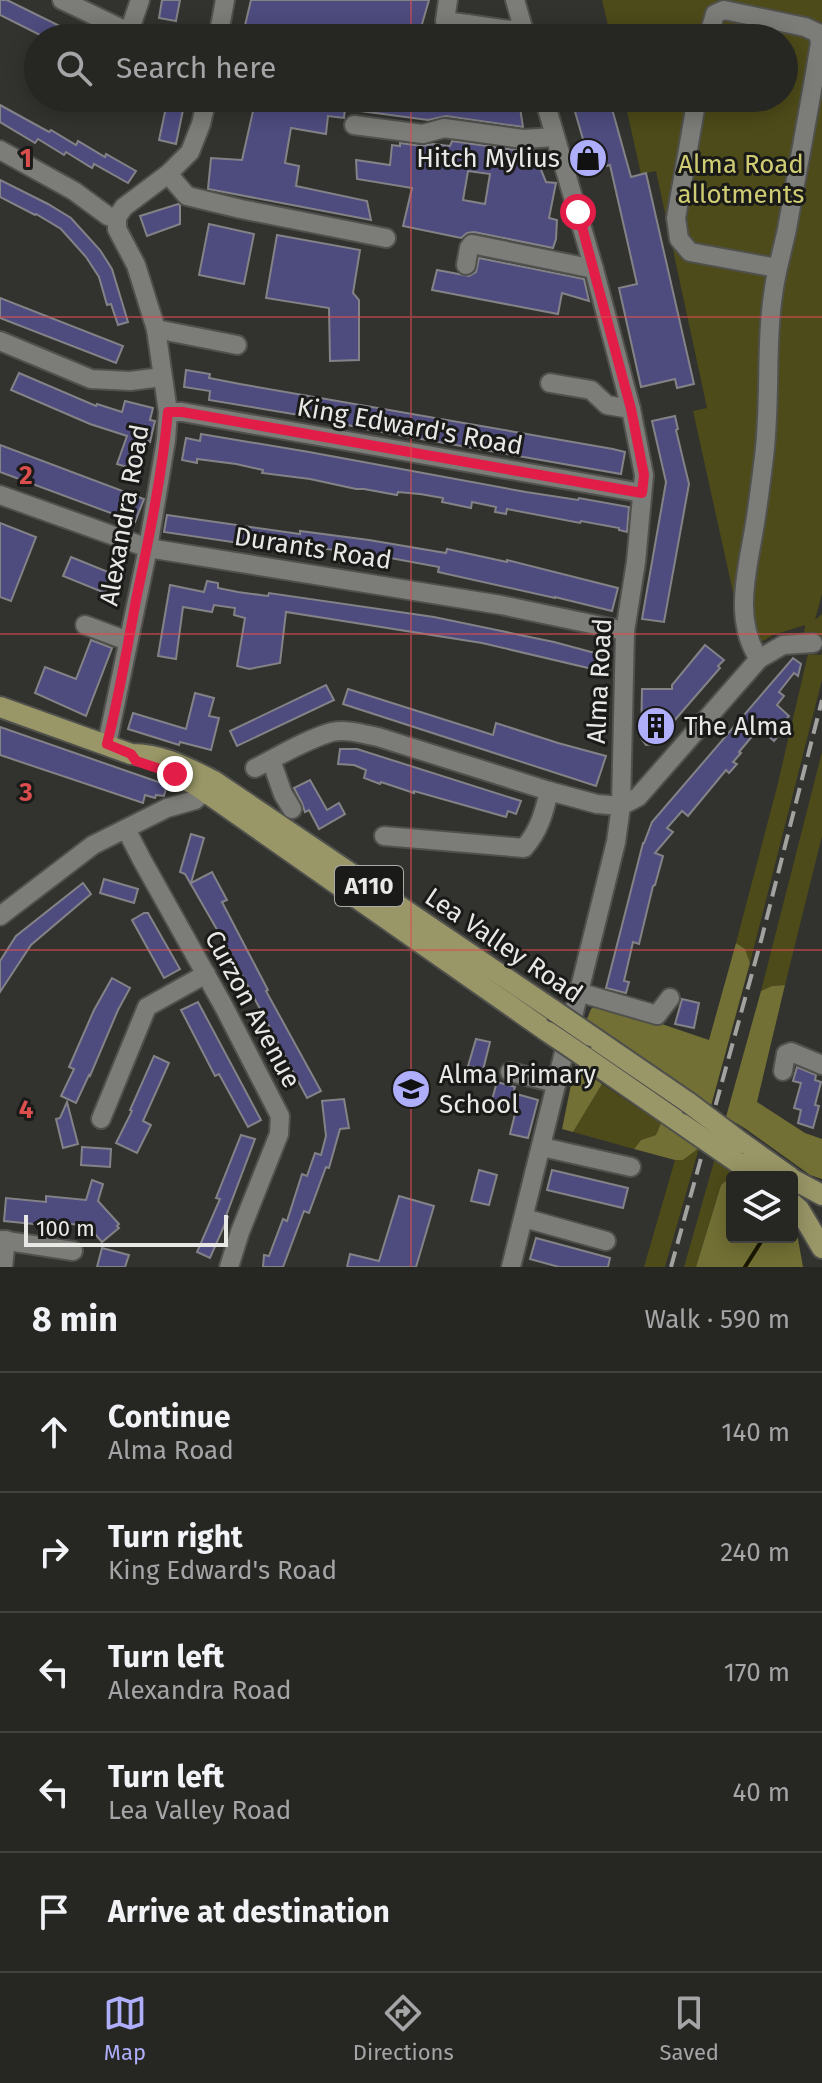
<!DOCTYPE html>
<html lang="en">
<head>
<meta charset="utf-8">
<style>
	:root { --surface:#262623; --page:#2e2e2b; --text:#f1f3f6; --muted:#a4a5a6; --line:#424341; --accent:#afaefa }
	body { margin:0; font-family:"Fira Sans",sans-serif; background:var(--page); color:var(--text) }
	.controls { position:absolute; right:24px; bottom:24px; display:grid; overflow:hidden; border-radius:8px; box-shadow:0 4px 20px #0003 }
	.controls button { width:72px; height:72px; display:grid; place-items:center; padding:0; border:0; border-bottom:2px solid var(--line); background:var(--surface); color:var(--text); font:40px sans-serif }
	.scale { position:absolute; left:24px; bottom:20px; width:204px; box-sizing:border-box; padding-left:8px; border:4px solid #e8e8e6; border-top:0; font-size:22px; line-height:28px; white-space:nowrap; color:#e8e8e6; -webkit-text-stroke:6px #1a1a19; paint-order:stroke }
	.stop { position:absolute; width:24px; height:24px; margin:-18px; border:6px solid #e11d48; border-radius:50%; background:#fff }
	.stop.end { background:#e11d48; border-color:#fff; box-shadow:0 2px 8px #0008 }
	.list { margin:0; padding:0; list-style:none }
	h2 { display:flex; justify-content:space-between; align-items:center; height:104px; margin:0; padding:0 32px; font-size:34px }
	h2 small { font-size:26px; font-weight:400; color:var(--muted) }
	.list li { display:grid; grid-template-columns:52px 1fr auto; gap:24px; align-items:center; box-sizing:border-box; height:120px; padding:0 32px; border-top:2px solid var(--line) }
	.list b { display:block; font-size:30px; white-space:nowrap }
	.list p { margin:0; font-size:26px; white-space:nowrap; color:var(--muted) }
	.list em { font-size:26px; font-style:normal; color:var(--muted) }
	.icon { flex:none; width:44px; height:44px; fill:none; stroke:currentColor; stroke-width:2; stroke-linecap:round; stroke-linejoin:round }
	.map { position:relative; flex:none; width:822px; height:1267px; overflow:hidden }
	.search { position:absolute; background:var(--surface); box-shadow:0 4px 20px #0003; left:24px; right:24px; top:24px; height:88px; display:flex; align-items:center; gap:20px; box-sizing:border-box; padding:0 28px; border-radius:44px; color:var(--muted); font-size:30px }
	.sheet { height:704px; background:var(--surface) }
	nav { display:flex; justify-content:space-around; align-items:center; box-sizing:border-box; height:112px; border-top:2px solid var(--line); background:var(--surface); font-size:22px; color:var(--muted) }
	nav a { display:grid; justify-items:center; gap:4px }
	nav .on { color:var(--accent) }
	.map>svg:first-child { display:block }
	.green { fill:#4d4b19 }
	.forest { fill:#727034 }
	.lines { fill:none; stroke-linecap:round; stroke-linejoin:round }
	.stream { stroke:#191700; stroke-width:4 }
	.building { fill:#4e4c7f; stroke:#838387; stroke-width:2; fill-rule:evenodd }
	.minor-casing { stroke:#50504d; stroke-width:22 }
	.major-casing { stroke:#50504d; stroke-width:24 }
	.minor { stroke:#7c7c78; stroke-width:18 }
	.major { stroke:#999767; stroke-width:20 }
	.rail { stroke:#a2a2a0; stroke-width:4; stroke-dasharray:16 8; stroke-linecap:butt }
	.major-bridge-casing { stroke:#50504d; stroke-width:24; stroke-linecap:butt }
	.major-bridge { stroke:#999767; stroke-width:20 }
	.route { stroke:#e11d48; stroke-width:10 }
	.grid { fill:none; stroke:#da4e4e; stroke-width:2; stroke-opacity:0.55 }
	.labels { text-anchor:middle; stroke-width:6; stroke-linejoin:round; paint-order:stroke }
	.shield { fill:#1a1a19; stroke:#aaaaa8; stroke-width:2 }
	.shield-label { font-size:24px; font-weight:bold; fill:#e8e8e6 }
	.poi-label { font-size:26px; fill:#e8e8e6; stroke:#1a1a19; text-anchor:start }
	.park-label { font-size:26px; fill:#cfcc73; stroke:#1a1a19 }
	.street-label { font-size:26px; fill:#e8e8e6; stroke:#1a1a19 }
	.grid-label { font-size:26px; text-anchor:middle; font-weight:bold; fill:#da4e4e; stroke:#1a1a19; stroke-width:6; stroke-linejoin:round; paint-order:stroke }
</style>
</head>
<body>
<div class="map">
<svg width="822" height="1267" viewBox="0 0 822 1267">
	<rect width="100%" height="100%" fill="#32322f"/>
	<g class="green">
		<path d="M602,0H822V594L815,620L822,614V641L804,635L805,625L773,635L746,651L693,411L707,408L656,171L641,174L624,98H784V38H611Z"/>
		<path d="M822,651V680L750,963L745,949L736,943L777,787L808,654L821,655Z"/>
		<path d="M822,752V836L785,985L772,986L761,991Z"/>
		<path d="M602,1084L661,1123L656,1135L641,1140L634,1149L573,1132Z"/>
		<path d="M699,1148L665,1267H644L675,1160H683Z"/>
		<path d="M715,1158L734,1174L721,1185L696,1267H684Z"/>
	</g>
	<g class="forest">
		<path d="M736,943L745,949L750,963L711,1106L695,1093L587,1019L591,1009L600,1003L709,1040Z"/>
		<path d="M785,985L757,1102L805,1133L822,1139V1179L810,1175L746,1129L726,1117L761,991L772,986Z"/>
		<path d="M575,1065L602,1084L573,1132L562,1129Z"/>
		<path d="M661,1123L699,1148L683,1160H675L634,1149L641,1140L656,1135Z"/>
		<path d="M734,1174L738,1177H732V1237H792V1223L798,1239L803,1267H696L721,1185Z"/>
	</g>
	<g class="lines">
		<path class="stream" d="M745,1267L764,1237"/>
	</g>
	<g class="building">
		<path d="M0,0H7L84,38H46L0,15Z"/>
		<path d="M162,0H180L176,21L159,18Z"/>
		<path d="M251,0H429L418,38H242Z"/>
		<path d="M168,98H189L187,111L183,110L176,144L159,140Z"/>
		<path d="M256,98H498L519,101L523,127L446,116L428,120L345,109L344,118L328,116L326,134L291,128L285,163L299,166L296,186L367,201L371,220L208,189L211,158L242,160Z"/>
		<path d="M571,98H609L631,177L646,173L694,384L677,388L675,379L641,387L619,288L637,284L610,165L592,170Z"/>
		<path d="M0,105L49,132L51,130L76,145L78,141L105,157L106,154L136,171L128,183L94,164L92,168L66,152L64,155L38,139L35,143L0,122Z"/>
		<path d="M452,141L522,151L533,150L546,182L556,183L549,218L557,220L556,239L553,248L474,232L467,233L461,238L403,226L412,188L357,179L356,160L390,165L392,145L400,146V143L422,146L433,144L450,146ZM468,171L490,174L485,204L463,200Z"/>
		<path d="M0,180L48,204L71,218L100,250L112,269L128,322L118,325L111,304L107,305L99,277L86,257L61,229L36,214L35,215L0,197Z"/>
		<path d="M178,204L180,205V224L147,236L140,216Z"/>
		<path d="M209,224L254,234L244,284L199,275Z"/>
		<path d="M277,235L360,250L353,293L359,300V360L330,361L329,308L266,298Z"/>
		<path d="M479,258L584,279L589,301L562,293L558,314L432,290L437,270L469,276L476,272Z"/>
		<path d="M0,298L123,346L116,363L0,318Z"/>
		<path d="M186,370L210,374L209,378L240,384L613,449L625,452L621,474L370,430L317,418L209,400L210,391L184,387Z"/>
		<path d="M19,373L96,406L97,404L122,412L125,401L153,408L150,420L155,421L150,442L148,441L137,470L117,464L127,436L90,424L11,390Z"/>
		<path d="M675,416L678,429L676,430L689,484L664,622L642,619L666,482L652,421Z"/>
		<path d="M201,434L309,452L526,492L578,500L579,498L629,507L627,532L619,530V528L581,521L580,523L507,509L506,514L495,512L496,507L472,502L471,508L442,502L443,498L420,494L398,492L397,495L364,489H356L310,479L262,473L263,470L236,464L197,459V463L182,460L186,438L200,441Z"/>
		<path d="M0,445L144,499L135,522L0,472Z"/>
		<path d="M167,515L300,534V531L369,540L446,553L447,549L507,562V560L618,588L612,611L555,597V598L438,572L439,567L374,555L287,544L286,550L164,532Z"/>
		<path d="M0,523L36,537L11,601L0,597Z"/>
		<path d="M71,557L113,574L105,593L63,576Z"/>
		<path d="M207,581L218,583V588L238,592L268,596L269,593L434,617L554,642L606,656L601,671L482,643L286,612L280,663L249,669L237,666L245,618L234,615L235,608L214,605L212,612L183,607L176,659L158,656L170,585L204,592Z"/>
		<path d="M91,640L112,648L86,716L35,693L45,667L76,679Z"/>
		<path d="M705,645L724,660L718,666L720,668L654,744L646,745L641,738L642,689H672V685Z"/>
		<path d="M793,658L801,664L798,676L794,673L779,692L784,696L777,705L789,716L780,727L783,730L774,741L759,728L739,752L741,753L733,762L737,764L729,773L726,770L688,816L682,811L667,828L673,832L655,853L663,856L655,885L653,886L639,944L633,942L624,981L629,982L626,993L606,988L643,843H644L652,822Z"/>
		<path d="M326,685L334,700L237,746L230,731Z"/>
		<path d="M348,689L493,735L496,723L558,743L606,756L596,786L343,704Z"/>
		<path d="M195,693L214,698L209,716L219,718L211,750L180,742L179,745L128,729L133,713L186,729Z"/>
		<path d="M0,727L167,785L164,796L156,795L155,798L145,795L143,803L0,755Z"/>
		<path d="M340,749H357L521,801L516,814L508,811L506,817L414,791V793L381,782L380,784L364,778L366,770L354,765L338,764Z"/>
		<path d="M310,780L327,810L339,803L345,814L319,829L309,810L305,812L302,803L294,788Z"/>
		<path d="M191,834L204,838L191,883L212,872L227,900L222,902L268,990L266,991L321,1091L307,1098L231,954L185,874L180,872Z"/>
		<path d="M104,879L138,889L134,903L100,893Z"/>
		<path d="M83,883L91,894L31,945L0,992V961L16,936Z"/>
		<path d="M144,913H148L180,969L164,978L132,920Z"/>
		<path d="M112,978L130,988L118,1010L90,1076L89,1075L76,1103L61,1096L74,1069L69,1067L94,1010Z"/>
		<path d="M682,999L699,1003L694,1028L675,1024Z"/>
		<path d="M198,1002L261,1120L248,1127L219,1074L215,1076L181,1010Z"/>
		<path d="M476,1039L490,1042L483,1070L468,1066Z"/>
		<path d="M154,1056L169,1063L143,1121L151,1125L137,1153L116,1143L132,1111L130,1110Z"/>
		<path d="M797,1067L816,1075L815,1080L821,1082L815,1105L819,1106L813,1128L798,1123L801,1110L794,1108L801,1083L793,1081Z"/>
		<path d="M497,1082L515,1087L513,1093L538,1100L528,1138L510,1134L516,1110L491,1103Z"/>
		<path d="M344,1099L349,1128L340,1129L329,1168L326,1167L309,1213L304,1211L283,1267H263L264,1255L269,1256L283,1219L287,1221L302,1174L307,1176L315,1153L321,1155L326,1136L322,1101Z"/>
		<path d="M67,1102L78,1144L63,1148L56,1119L60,1118Z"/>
		<path d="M241,1135L255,1139L226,1216L228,1217L210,1258L197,1252L220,1199L216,1198Z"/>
		<path d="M82,1147L111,1149L110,1167L81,1165Z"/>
		<path d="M479,1170L497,1175L489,1205L471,1201Z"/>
		<path d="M552,1170L628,1188L623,1208L547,1190Z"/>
		<path d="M92,1180L103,1184L98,1201L119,1224L117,1226L119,1228L102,1242L88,1226L55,1222L54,1226L4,1221L6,1198L46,1202V1196L86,1200Z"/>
		<path d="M399,1196L434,1206L416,1267H347L350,1254L379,1261Z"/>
		<path d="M536,1238L610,1258L608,1267H559L530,1259Z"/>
		<path d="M102,1248L129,1255L125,1267H97Z"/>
	</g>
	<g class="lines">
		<defs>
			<g id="minor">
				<path d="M62,0L141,38"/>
				<path d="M448,0L445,21L467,24"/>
				<path d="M515,0L526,38"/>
				<path d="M129,32L140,0"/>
				<path d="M218,38L225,0"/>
				<path d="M465,38L467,24L509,30L523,28"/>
				<path d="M708,38L715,14L724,10L805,27L818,33L820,43C810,105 798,167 787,229C783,248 777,268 774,288C765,344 771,401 764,457C761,481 758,506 754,529C747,572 733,620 759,659"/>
				<path d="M697,98L676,218L679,239L690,252L777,268"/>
				<path d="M354,125L423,134L444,128L523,139L555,137"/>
				<path d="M0,150L74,191L108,216L117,217"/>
				<path d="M168,174L187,196L241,209L386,238"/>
				<path d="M466,265L469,248L472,244L594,269"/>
				<path d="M156,329L237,345"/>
				<path d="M0,341L91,379L130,381L162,377"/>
				<path d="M550,383L591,390L607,405L631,409"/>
				<path d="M168,412H182L642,493"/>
				<path d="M0,495L148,548L501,605L625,631"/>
				<path d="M85,625L128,641"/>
				<path d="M107,744L148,548L166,440L168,412L156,329L136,265L117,229V217L124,207L168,174L190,152L201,124L207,98"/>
				<path d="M271,760L283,794L292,809"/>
				<path d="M255,768C279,756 307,739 332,732C347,729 363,734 378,737L549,791L597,804L621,806L638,797L759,659L783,645L813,643"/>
				<path d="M126,829L142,860L224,1007L280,1116L279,1134L240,1232L229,1267"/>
				<path d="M384,836L524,848C539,831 544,813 549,791"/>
				<path d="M0,916L93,845L167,808L195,800L204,792"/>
				<path d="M578,992L657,1015L670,998"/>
				<path d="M783,1071L786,1054L791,1052L822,1065"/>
				<path d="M510,1072L556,1083"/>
				<path d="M101,1119L147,1007L206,974"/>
				<path d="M542,1147L631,1167"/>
				<path d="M524,1218L606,1241"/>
				<path d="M0,1240L73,1251"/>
				<path d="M3,1267L6,1240"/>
				<path d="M511,1267L616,842L621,806L625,631L636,562L644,475L631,409L594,269L544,98"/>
			</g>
			<g id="major">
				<path d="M0,707L131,754C162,754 186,767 214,781L553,1010"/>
				<path d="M180,777L197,786L548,1032"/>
				<path d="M591,1036L689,1103"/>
				<path d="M585,1057L682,1124"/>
				<path d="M742,1143L790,1177"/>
				<path d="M737,1162L759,1177"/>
				<path d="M792,1179L822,1195"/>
				<path d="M792,1203L799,1209L822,1248"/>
			</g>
		</defs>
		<use href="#minor" class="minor-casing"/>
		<use href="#major" class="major-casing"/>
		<use href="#minor" class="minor"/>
		<use href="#major" class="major"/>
		<path class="rail" d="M671,1267L762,937L822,700"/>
		<defs>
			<g id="major-bridge">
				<path d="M553,1010L591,1036"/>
				<path d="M548,1032L585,1057"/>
				<path d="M689,1103L742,1143"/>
				<path d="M682,1124L737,1162"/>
			</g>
		</defs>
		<use href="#major-bridge" class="major-bridge-casing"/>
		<use href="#major-bridge" class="major-bridge"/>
	</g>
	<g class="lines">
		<path class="route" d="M175,774L136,761L131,754L107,744C119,697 127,648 136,600C149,538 162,475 168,412H182L642,493L644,475L631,409L578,212"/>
	</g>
	<path class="grid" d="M411,0V38M411,98V1267M0,317H822M0,634H822M0,950H822"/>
	<defs>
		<symbol id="shop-disc" viewBox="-11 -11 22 22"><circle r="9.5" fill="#afaefa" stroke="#1a1a19"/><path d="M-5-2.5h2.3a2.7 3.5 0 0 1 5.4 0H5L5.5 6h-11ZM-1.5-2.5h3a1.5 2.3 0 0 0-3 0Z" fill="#111"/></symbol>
		<symbol id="building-disc" viewBox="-11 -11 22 22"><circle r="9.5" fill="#afaefa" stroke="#1a1a19"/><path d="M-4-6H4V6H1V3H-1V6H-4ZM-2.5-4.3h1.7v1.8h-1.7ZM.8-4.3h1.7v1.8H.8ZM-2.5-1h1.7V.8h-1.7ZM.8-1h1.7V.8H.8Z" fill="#111"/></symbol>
		<symbol id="school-disc" viewBox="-11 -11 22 22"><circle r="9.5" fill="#afaefa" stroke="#1a1a19"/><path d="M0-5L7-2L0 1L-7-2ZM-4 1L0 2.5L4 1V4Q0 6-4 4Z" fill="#111"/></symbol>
	</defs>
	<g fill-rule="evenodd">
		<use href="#shop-disc" x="566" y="136" width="44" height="44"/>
		<use href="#building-disc" x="634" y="704" width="44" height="44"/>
		<use href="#school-disc" x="389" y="1067" width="44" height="44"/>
	</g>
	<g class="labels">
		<rect class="shield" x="335" y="866" width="68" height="40" rx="6"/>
		<g class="shield-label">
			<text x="369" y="894">A110</text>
		</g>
		<g class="poi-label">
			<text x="560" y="167" text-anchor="end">Hitch Mylius</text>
			<text x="684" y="735">The Alma</text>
			<text x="439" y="1083">Alma Primary<tspan x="439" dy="30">School</tspan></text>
		</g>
		<g class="park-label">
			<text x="741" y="173">Alma Road<tspan x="741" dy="30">allotments</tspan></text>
		</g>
		<g class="street-label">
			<text transform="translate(410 426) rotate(10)" y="9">King Edward's Road</text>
			<text transform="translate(124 515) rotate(-80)" y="9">Alexandra Road</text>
			<text transform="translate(313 548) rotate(9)" y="9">Durants Road</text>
			<text transform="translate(599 681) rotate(-87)" y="9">Alma Road</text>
			<text transform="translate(504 945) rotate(34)" y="9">Lea Valley Road</text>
			<text transform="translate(253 1009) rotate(62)" y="9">Curzon Avenue</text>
		</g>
	</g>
	<g class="grid-label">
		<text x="26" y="167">1</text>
		<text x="26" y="484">2</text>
		<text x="26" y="801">3</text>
		<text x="26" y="1118">4</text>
	</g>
</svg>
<div class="controls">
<button><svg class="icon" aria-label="layers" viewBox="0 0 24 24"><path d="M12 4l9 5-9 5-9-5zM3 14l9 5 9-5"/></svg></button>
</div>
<div class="scale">100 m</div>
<div class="stop" style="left:578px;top:212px"></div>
<div class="stop end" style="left:175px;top:774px"></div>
<div class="search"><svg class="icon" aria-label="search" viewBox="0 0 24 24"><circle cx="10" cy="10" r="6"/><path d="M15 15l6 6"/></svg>Search here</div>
</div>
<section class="sheet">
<h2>8 min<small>Walk · 590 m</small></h2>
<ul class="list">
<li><svg class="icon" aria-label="ahead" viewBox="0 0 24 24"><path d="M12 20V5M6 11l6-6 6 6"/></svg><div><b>Continue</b><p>Alma Road</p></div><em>140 m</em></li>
<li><svg class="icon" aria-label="right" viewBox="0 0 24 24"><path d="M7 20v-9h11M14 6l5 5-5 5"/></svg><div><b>Turn right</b><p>King Edward's Road</p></div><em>240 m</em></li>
<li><svg class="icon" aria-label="left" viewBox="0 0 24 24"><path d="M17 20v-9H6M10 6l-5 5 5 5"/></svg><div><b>Turn left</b><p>Alexandra Road</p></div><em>170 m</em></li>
<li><svg class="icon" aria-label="left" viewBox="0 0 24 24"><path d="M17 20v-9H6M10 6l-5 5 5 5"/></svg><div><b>Turn left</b><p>Lea Valley Road</p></div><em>40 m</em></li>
<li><svg class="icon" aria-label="arrive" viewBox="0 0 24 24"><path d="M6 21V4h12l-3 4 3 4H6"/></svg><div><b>Arrive at destination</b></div></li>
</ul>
</section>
<nav>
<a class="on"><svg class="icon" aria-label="map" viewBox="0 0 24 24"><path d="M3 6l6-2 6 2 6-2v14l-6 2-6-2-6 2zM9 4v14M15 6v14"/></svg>Map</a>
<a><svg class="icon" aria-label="directions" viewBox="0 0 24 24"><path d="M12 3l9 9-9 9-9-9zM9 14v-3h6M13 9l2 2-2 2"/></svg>Directions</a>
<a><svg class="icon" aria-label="saved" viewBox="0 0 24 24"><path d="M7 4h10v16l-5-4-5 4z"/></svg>Saved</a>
</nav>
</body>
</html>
